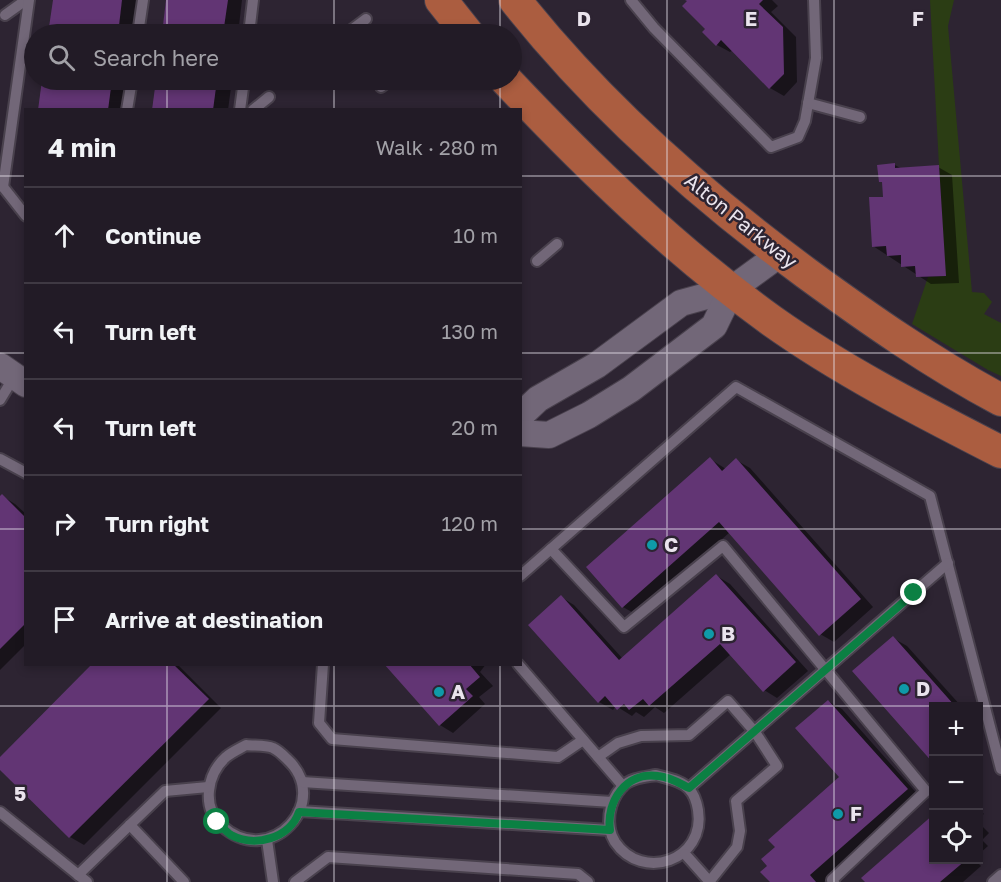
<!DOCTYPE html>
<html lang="en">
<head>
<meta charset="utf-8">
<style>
	:root { --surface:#221b26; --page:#2a242e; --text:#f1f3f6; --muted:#a2a1a7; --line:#3f3943 }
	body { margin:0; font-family:"Golos Text",sans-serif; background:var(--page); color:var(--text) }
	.controls { position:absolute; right:18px; bottom:18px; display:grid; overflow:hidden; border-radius:0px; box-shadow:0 3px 9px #0003 }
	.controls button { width:54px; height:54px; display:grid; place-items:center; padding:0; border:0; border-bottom:2px solid var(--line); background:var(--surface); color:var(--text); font:30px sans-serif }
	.stop { position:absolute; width:18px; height:18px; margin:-14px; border:4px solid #0b8043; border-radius:50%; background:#fff }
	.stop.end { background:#0b8043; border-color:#fff; box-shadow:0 2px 6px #0008 }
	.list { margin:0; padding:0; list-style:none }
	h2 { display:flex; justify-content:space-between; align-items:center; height:78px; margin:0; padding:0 24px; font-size:26px }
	h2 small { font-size:20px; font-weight:400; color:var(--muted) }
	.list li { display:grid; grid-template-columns:39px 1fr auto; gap:18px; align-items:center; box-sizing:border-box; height:96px; padding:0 24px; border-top:2px solid var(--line) }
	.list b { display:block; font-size:22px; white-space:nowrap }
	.list em { font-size:20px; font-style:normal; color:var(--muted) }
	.icon { flex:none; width:33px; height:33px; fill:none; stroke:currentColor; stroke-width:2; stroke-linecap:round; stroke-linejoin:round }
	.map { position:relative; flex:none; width:1001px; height:882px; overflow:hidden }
	.search { position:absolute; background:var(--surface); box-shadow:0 3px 9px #0003; left:24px; top:24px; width:498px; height:66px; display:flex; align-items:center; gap:15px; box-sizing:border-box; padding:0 21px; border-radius:33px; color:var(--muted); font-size:22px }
	.panel { position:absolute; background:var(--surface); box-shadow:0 3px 9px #0003; left:24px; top:108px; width:498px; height:558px; border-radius:0px }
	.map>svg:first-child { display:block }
	.green { fill:#2b3d14 }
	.shadow { fill:#0007 }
	.building { fill:#623574 }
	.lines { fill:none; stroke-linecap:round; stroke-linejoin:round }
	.service-casing { stroke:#49414d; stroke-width:14 }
	.tertiary-casing { stroke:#49414d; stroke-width:28 }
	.primary-casing { stroke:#49414d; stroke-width:34 }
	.service { stroke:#726778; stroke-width:10 }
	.tertiary { stroke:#726778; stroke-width:26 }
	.primary { stroke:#ab5d40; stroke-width:32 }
	.route { stroke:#0b8043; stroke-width:8 }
	.grid { fill:none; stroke:#eae4ed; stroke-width:1.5; stroke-opacity:0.55 }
	.culture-dot { fill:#0f9aa8; stroke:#2d2432; stroke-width:2 }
	.labels { text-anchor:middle; stroke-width:5; stroke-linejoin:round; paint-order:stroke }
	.street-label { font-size:20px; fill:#eae4ed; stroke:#2d2432 }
	.poi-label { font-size:20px; font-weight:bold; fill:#eae4ed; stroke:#2d2432; text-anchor:start }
	.grid-label { font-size:20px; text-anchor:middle; font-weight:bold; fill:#eae4ed; stroke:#2d2432; stroke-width:5; stroke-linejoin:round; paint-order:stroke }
</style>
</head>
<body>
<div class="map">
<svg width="1001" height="882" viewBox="0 0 1001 882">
	<rect width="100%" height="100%" fill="#2d2432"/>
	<path class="green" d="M930,0H954L948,26L972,292L984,293L992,302L984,314L1001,323V376L988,370L912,324L928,277L945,276Z"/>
	<g class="shadow">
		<path d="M54,0H137L132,34H50Z"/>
		<path d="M168,0H242L238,34H163Z"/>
		<path d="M687,0H772L778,6L771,12L796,37L797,82L784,96L770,88L733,50L730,52L717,45Z"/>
		<path d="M44,80H126L122,110H40Z"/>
		<path d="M157,80H232L228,110H153Z"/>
		<path d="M895,165L902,169L938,167L952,175L959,283L931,284L873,246L885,198L884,183L880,181Z"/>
		<path d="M710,459L726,469L736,460L750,468L873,607L834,642L820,634L730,532L637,615L623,607Z"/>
		<path d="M2,496L15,504L26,514V644L0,670V498Z"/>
		<path d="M717,576L730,584L808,671L777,698L764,690L731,654L664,713L655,707L644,717L636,712L632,716L616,706L613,710L599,702L561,597L574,605L623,659Z"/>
		<path d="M893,638L907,646L961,706H934Z"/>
		<path d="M94,664H177L221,708L84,845L70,837L0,768V759Z"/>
		<path d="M386,664H486L480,672L493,686L479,697L485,704L453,733L440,725Z"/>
		<path d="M828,701L842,709L920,797L824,882H772L769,866L777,847L841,777Z"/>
		<path d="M978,808L984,814L978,818Z"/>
		<path d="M978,822L989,833L982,840L988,846L978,855Z"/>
		<path d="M934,860H975L981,866L963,882H867Z"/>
	</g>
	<g class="building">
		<path d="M53,0H122L118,34H48Z"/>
		<path d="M166,0H228L223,34H162Z"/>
		<path d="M685,0H763L759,4L783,27L784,74L769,89L721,40L716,46L702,32L705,29L682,6L687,1Z"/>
		<path d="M42,80H112L108,110H38Z"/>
		<path d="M156,80H217L213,110H152Z"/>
		<path d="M895,163V168L939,165L946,276L916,277L915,266L901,267V255L887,256L886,246L872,247L869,197H883L882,182H879L877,165Z"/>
		<path d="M710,457L722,471L736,458L861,599L819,636L719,522L622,608L586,567Z"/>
		<path d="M2,494L26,518V623L0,649V496Z"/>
		<path d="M716,574L796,662L763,692L720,644L649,706L643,699L629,710L624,704L617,710L605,696L598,703L528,625L561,595L619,660Z"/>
		<path d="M893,636L955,706H934V764L852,671Z"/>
		<path d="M92,664H173L209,699L69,838L0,770V757Z"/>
		<path d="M384,664H469L480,677L466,689L473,696L439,726Z"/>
		<path d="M828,700L908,789L810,875L816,882H770L760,872L767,866L761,859L775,847L768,840L839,777L795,728Z"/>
		<path d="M934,814V860H966L940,882H865L861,878Z"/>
	</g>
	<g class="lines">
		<defs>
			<g id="service">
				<path d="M631,0L654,28L771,147L798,137L805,121L816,58L814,0"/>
				<path d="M5,15L26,0"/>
				<path d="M138,34L143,0"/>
				<path d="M249,34L253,0"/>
				<path d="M346,34L366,19"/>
				<path d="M381,87L390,80"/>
				<path d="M808,103L860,117"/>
				<path d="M127,110L132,80"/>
				<path d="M240,110L244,80"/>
				<path d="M253,110L269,97"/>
				<path d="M0,183L26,216"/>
				<path d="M3,187L29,0"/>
				<path d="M537,261L557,244"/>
				<path d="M0,400L14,377"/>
				<path d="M0,459L26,473"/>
				<path d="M551,549L624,627L723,546L926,791L832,880L834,882"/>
				<path d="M520,576L736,387L930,496L1001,769"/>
				<path d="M323,664L319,723L332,739L558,757L583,740"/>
				<path d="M518,664L623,786"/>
				<path d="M246,745C254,746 266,745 273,748C278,750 283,755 287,759C333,801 271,870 222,826C201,807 207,774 226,757C232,752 239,749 246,745Z"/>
				<path d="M598,757L618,743L641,736L689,735L728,701L755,732L777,766L736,801L740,831L737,847L709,882"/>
				<path d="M656,775C666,778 682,780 689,789C694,794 697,804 698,810C706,861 642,882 615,842C605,826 608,802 622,787C630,778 645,777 656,775Z"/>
				<path d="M302,782L612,802"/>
				<path d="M689,788L948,563"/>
				<path d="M299,811L610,830"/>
				<path d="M0,812L87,882"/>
				<path d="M130,825L184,882"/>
				<path d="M267,840L273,882"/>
				<path d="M685,854L710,882"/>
				<path d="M78,875L165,791L208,787"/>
				<path d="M295,882L328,857L578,874L588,882"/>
				<path d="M993,882L1001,875"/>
			</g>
			<g id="tertiary">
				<path d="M0,366L26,384"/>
				<path d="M520,416L538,399L597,365L681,303L732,289L780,254"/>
				<path d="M520,433L549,435L589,415L631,389L714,326L732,289"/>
			</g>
			<g id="primary">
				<path d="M441,0L468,34"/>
				<path d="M515,0C598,105 699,194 806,273C869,319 932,363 1001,400"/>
				<path d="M506,80C588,167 674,250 772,321C844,372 923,412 1001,452"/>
			</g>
		</defs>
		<use href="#service" class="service-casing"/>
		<use href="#tertiary" class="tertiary-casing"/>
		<use href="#primary" class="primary-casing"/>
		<use href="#service" class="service"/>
		<use href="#tertiary" class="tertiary"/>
		<use href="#primary" class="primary"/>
	</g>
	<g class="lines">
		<path class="route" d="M217,822C222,826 226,832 231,835C255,848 290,838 299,812L610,830C606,802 626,771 658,776C670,777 679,783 689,788L914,593"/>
	</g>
	<path class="grid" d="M167,0V34M334,0V34M500,0V34M667,0V882M834,0V882M167,80V110M334,80V110M500,80V110M0,176H26M520,176H1001M0,353H26M520,353H1001M0,529H26M520,529H1001M167,664V882M334,664V882M500,664V882M0,706H1001"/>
	<g class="culture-dot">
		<circle cx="652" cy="545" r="6"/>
		<circle cx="709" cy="634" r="6"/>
		<circle cx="904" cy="689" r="6"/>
		<circle cx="439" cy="692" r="6"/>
		<circle cx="838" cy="814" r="6"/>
	</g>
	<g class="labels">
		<g class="street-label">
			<text transform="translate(741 221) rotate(39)" y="7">Alton Parkway</text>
		</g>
		<g class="poi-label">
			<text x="664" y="552">C</text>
			<text x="721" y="641">B</text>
			<text x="916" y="696">D</text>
			<text x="451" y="699">A</text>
			<text x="850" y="821">F</text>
		</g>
	</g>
	<g class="grid-label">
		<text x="584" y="26">D</text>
		<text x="751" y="26">E</text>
		<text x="918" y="26">F</text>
		<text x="20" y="801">5</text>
	</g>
</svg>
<div class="controls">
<button>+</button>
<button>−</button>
<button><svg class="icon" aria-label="locate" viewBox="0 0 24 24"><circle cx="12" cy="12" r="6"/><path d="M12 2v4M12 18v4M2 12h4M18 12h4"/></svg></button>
</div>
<div class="stop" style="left:217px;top:822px"></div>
<div class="stop end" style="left:914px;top:593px"></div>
<div class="search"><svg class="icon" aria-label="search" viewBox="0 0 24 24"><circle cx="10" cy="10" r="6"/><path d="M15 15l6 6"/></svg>Search here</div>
<section class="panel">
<h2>4 min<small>Walk · 280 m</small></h2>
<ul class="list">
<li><svg class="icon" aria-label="ahead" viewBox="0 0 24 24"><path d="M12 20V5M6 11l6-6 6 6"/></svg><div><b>Continue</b></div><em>10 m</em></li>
<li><svg class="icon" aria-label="left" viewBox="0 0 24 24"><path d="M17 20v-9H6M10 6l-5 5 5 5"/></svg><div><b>Turn left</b></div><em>130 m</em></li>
<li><svg class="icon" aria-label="left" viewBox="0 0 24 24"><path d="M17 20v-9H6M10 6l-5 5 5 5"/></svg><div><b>Turn left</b></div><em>20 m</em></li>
<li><svg class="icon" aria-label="right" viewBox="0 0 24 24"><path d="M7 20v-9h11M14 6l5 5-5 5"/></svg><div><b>Turn right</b></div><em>120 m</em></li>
<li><svg class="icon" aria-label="arrive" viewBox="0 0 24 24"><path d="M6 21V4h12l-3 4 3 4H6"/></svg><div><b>Arrive at destination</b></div></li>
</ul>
</section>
</div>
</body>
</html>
